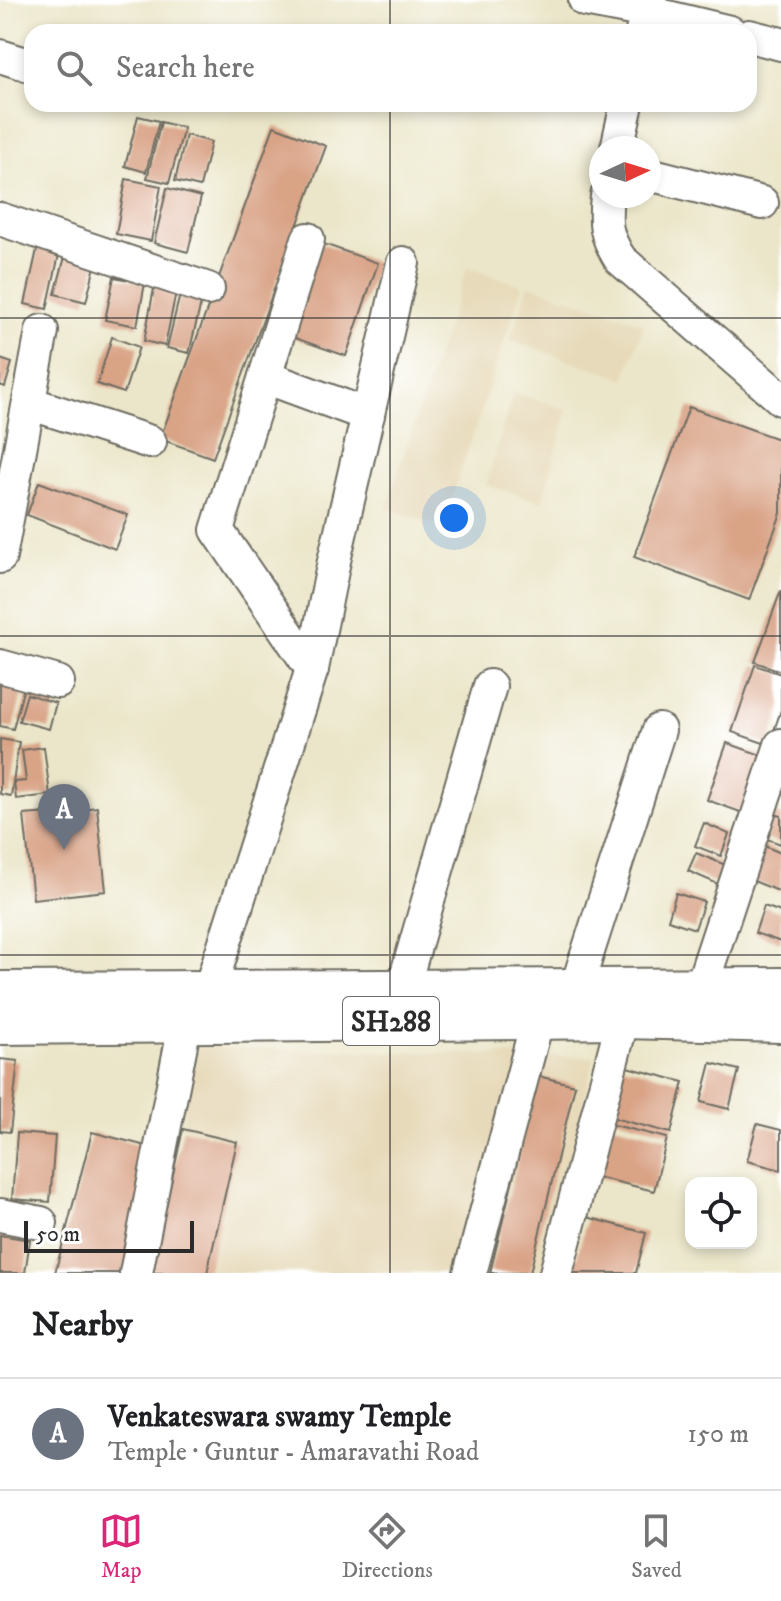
<!DOCTYPE html>
<html lang="en">
<head>
<meta charset="utf-8">
<style>
	:root { --surface:#fff; --page:#f2f2f2; --text:#202124; --muted:#757577; --line:#e0e0e0; --accent:#db2777 }
	body { margin:0; font-family:"IM FELL DW Pica",serif; background:var(--page); color:var(--text) }
	.controls { position:absolute; right:24px; bottom:24px; display:grid; overflow:hidden; border-radius:16px; box-shadow:0 4px 12px #0003 }
	.controls button { width:72px; height:72px; display:grid; place-items:center; padding:0; border:0; border-bottom:2px solid var(--line); background:var(--surface); color:var(--text); font:40px sans-serif }
	.compass { position:absolute; left:589px; top:136px; width:72px; height:72px; border-radius:50%; background:var(--surface); box-shadow:0 4px 12px #0003; rotate:86deg }
	.scale { position:absolute; left:24px; bottom:20px; width:170px; box-sizing:border-box; padding-left:8px; border:4px solid #2b2b2b; border-top:0; font-size:22px; line-height:28px; white-space:nowrap; color:#2b2b2b; -webkit-text-stroke:6px #fff; paint-order:stroke }
	.you { position:absolute; left:454px; top:518px; width:28px; height:28px; margin:-20px; border:6px solid #fff; border-radius:50%; background:#1a73e8; box-shadow:0 0 0 12px #1a73e833 }
	.badge { display:grid; place-items:center; width:52px; height:52px; border-radius:50%; background:var(--accent); color:#fff; font-size:26px; font-weight:700 }
	.pin { position:absolute; translate:-50% -66px; filter:drop-shadow(0 2px 4px #0008) }
	.pin::after { content:''; position:absolute; top:42px; width:28px; height:24px; background:inherit; clip-path:polygon(0 0,100% 0,50% 100%) }
	.list { margin:0; padding:0; list-style:none }
	h2 { display:flex; justify-content:space-between; align-items:center; height:104px; margin:0; padding:0 32px; font-size:34px }
	h2 small { font-size:26px; font-weight:400; color:var(--muted) }
	.list li { display:grid; grid-template-columns:52px 1fr auto; gap:24px; align-items:center; box-sizing:border-box; height:112px; padding:0 32px; border-top:2px solid var(--line) }
	.list b { display:block; font-size:30px; white-space:nowrap }
	.list p { margin:0; font-size:26px; white-space:nowrap; color:var(--muted) }
	.list em { font-size:26px; font-style:normal; color:var(--muted) }
	.icon { flex:none; width:44px; height:44px; fill:none; stroke:currentColor; stroke-width:2; stroke-linecap:round; stroke-linejoin:round }
	.map { position:relative; flex:none; width:781px; height:1273px; overflow:hidden }
	.search { position:absolute; background:var(--surface); box-shadow:0 4px 12px #0003; left:24px; right:24px; top:24px; height:88px; display:flex; align-items:center; gap:20px; box-sizing:border-box; padding:0 28px; border-radius:24px; color:var(--muted); font-size:30px }
	.sheet { height:216px; background:var(--surface) }
	nav { display:flex; justify-content:space-around; align-items:center; box-sizing:border-box; height:112px; border-top:2px solid var(--line); background:var(--surface); font-size:22px; color:var(--muted) }
	nav a { display:grid; justify-items:center; gap:4px }
	nav .on { color:var(--accent) }
	.map>svg:first-child { display:block }
	.built { fill:#e7daba }
	.building { fill:#d9a386 }
	.lines { fill:none; stroke-linecap:round; stroke-linejoin:round }
	.minor-casing { stroke:#6e6c62; stroke-width:36 }
	.major-casing { stroke:#6e6c62; stroke-width:44 }
	.minor { stroke:#fff; stroke-width:32 }
	.major { stroke:#fff; stroke-width:40 }
	.grid { fill:none; stroke:#2b2b2b; stroke-width:2; stroke-opacity:0.55 }
	.labels { text-anchor:middle; stroke-width:6; stroke-linejoin:round; paint-order:stroke }
	.shield { fill:#fff; stroke:#6b6b6b; stroke-width:2 }
	.shield-label { font-size:28px; font-weight:bold; fill:#2b2b2b }
</style>
</head>
<body>
<div class="map">
<svg width="781" height="1273" viewBox="0 0 781 1273">
	<rect width="100%" height="100%" fill="#fff"/>
	<filter id="ink" filterUnits="userSpaceOnUse"><feTurbulence type="fractalNoise" baseFrequency=".0125" numOctaves="2"/><feDisplacementMap in="SourceGraphic" scale="16" xChannelSelector="R" yChannelSelector="G"/><feConvolveMatrix kernelMatrix="1 2 1 2 8 2 1 2 1" color-interpolation-filters="sRGB"/></filter>
	<filter id="wash" filterUnits="userSpaceOnUse"><feTurbulence type="fractalNoise" baseFrequency=".006" numOctaves="4" result="noise"/><feDisplacementMap in="SourceGraphic" scale="32" xChannelSelector="R" yChannelSelector="G"/><feGaussianBlur stdDeviation="1.8" result="paint"/><feColorMatrix in="noise" values="0 0 0 0 0 0 0 0 0 0 0 0 0 0 0 0 0 1.4 0 .05"/><feComposite in="paint" operator="in"/></filter>
	<g filter="url(#wash)">
		<rect width="100%" height="100%" fill="#ebe6c9"/>
		<g class="built">
			<path d="M467,267L523,286L442,527L386,508Z"/>
			<path d="M529,285L644,324L625,379L510,340Z"/>
			<path d="M513,393L568,409L542,502L486,485Z"/>
			<path d="M190,1047L594,1057L543,1273H151L183,1129Z"/>
		</g>
		<g id="blocks">
			<g class="building">
				<path d="M138,116L159,121L146,172L125,166Z"/>
				<path d="M161,122L184,128L169,183L147,178Z"/>
				<path d="M274,126L326,146L213,458L160,439Z"/>
				<path d="M186,135L211,142L200,187L175,181Z"/>
				<path d="M126,179L161,186L151,241L116,234Z"/>
				<path d="M167,188L201,197L188,252L154,243Z"/>
				<path d="M321,243L378,263L346,356L289,336Z"/>
				<path d="M38,245L60,250L47,309L25,304Z"/>
				<path d="M66,253L96,262L86,302L55,294Z"/>
				<path d="M114,277L145,283L137,326L105,320Z"/>
				<path d="M155,283L177,287L165,346L144,341Z"/>
				<path d="M181,290L203,295L189,353L167,348Z"/>
				<path d="M112,337L139,347L124,393L97,384Z"/>
				<path d="M0,359L12,363L5,387L0,385Z"/>
				<path d="M689,407L781,440V513L749,600L634,557Z"/>
				<path d="M39,482L128,515L115,549L27,515Z"/>
				<path d="M781,590V671L755,662Z"/>
				<path d="M755,665L781,674V710L769,745L732,732Z"/>
				<path d="M0,680L24,687L13,729L0,726Z"/>
				<path d="M27,694L56,703L49,729L19,721Z"/>
				<path d="M0,739L19,742L11,796L0,794Z"/>
				<path d="M727,743L764,756L743,813L707,800Z"/>
				<path d="M44,747L50,795L16,799L14,782L26,781L22,750Z"/>
				<path d="M72,801L73,810L97,807L106,891L33,899L24,815L48,813L47,804Z"/>
				<path d="M764,810L781,816V844L755,835Z"/>
				<path d="M704,823L729,834L721,856L695,846Z"/>
				<path d="M755,842L781,853V892L741,876Z"/>
				<path d="M696,853L728,866L720,885L688,871Z"/>
				<path d="M676,893L704,902L695,929L668,920Z"/>
				<path d="M764,906L781,912V942L755,933Z"/>
				<path d="M0,1059L18,1061L10,1132L0,1131Z"/>
				<path d="M711,1063L739,1070L729,1109L701,1102Z"/>
				<path d="M623,1066L684,1082L671,1133L610,1117Z"/>
				<path d="M538,1076L575,1085L530,1273H490Z"/>
				<path d="M610,1124L667,1138L654,1191L597,1177Z"/>
				<path d="M757,1124L781,1130V1170L747,1161Z"/>
				<path d="M183,1129L237,1142L207,1273H151Z"/>
				<path d="M92,1132L150,1147L128,1273H55Z"/>
				<path d="M17,1133L55,1136L50,1202L12,1199Z"/>
				<path d="M587,1217L646,1233L636,1273H573Z"/>
				<path d="M0,1235L30,1240L25,1273H0Z"/>
			</g>
		</g>
	</g>
	<g filter="url(#ink)">
		<use href="#blocks" fill-opacity="0" stroke="#6e6c62" stroke-width="2"/>
		<g class="lines">
			<defs>
				<g id="minor">
					<path d="M585,0L647,12L650,0"/>
					<path d="M642,32L647,12L730,32"/>
					<path d="M749,36L781,44"/>
					<path d="M0,56L32,66"/>
					<path d="M617,148L627,104"/>
					<path d="M649,174L762,203"/>
					<path d="M607,196C604,223 605,235 620,259L781,399"/>
					<path d="M0,219L208,289"/>
					<path d="M308,239L217,530L312,669"/>
					<path d="M265,377L368,415"/>
					<path d="M29,403L150,442"/>
					<path d="M0,557L42,331"/>
					<path d="M0,666L58,682"/>
					<path d="M701,988L781,745"/>
					<path d="M576,989L659,730"/>
					<path d="M402,991L490,686"/>
					<path d="M209,992L312,669L334,561L403,263"/>
					<path d="M0,1215L41,1223"/>
					<path d="M136,1273L185,1024"/>
					<path d="M470,1273L538,1018"/>
					<path d="M556,1273L623,1018"/>
				</g>
				<g id="major">
					<path d="M0,992L781,988"/>
					<path d="M0,1024L623,1018L781,1022"/>
				</g>
			</defs>
			<use href="#minor" class="minor-casing"/>
			<use href="#major" class="major-casing"/>
			<use href="#minor" class="minor"/>
			<use href="#major" class="major"/>
		</g>
	</g>
	<path class="grid" d="M390,0V32M390,104V1273M0,318H781M0,636H781M0,955H781"/>
	<g class="labels">
		<rect class="shield" x="343" y="997" width="96" height="48" rx="6"/>
		<g class="shield-label">
			<text x="391" y="1031">SH288</text>
		</g>
	</g>
</svg>
<div class="controls">
<button><svg class="icon" aria-label="locate" viewBox="0 0 24 24"><circle cx="12" cy="12" r="6"/><path d="M12 2v4M12 18v4M2 12h4M18 12h4"/></svg></button>
</div>
<svg class="compass" viewBox="-18 -18 36 36"><path d="M0-13l5 13h-10z" fill="#e53935"/><path d="M0 13l5-13h-10z" fill="#757577"/></svg>
<div class="scale">50 m</div>
<div class="you"></div>
<div class="pin badge" style="left:64px;top:850px;background:#6b7280">A</div>
<div class="search"><svg class="icon" aria-label="search" viewBox="0 0 24 24"><circle cx="10" cy="10" r="6"/><path d="M15 15l6 6"/></svg>Search here</div>
</div>
<section class="sheet">
<h2>Nearby<small></small></h2>
<ul class="list">
<li><span class="badge" style="background:#6b7280">A</span><div><b>Venkateswara swamy Temple</b><p>Temple · Guntur - Amaravathi Road</p></div><em>150 m</em></li>
</ul>
</section>
<nav>
<a class="on"><svg class="icon" aria-label="map" viewBox="0 0 24 24"><path d="M3 6l6-2 6 2 6-2v14l-6 2-6-2-6 2zM9 4v14M15 6v14"/></svg>Map</a>
<a><svg class="icon" aria-label="directions" viewBox="0 0 24 24"><path d="M12 3l9 9-9 9-9-9zM9 14v-3h6M13 9l2 2-2 2"/></svg>Directions</a>
<a><svg class="icon" aria-label="saved" viewBox="0 0 24 24"><path d="M7 4h10v16l-5-4-5 4z"/></svg>Saved</a>
</nav>
</body>
</html>
